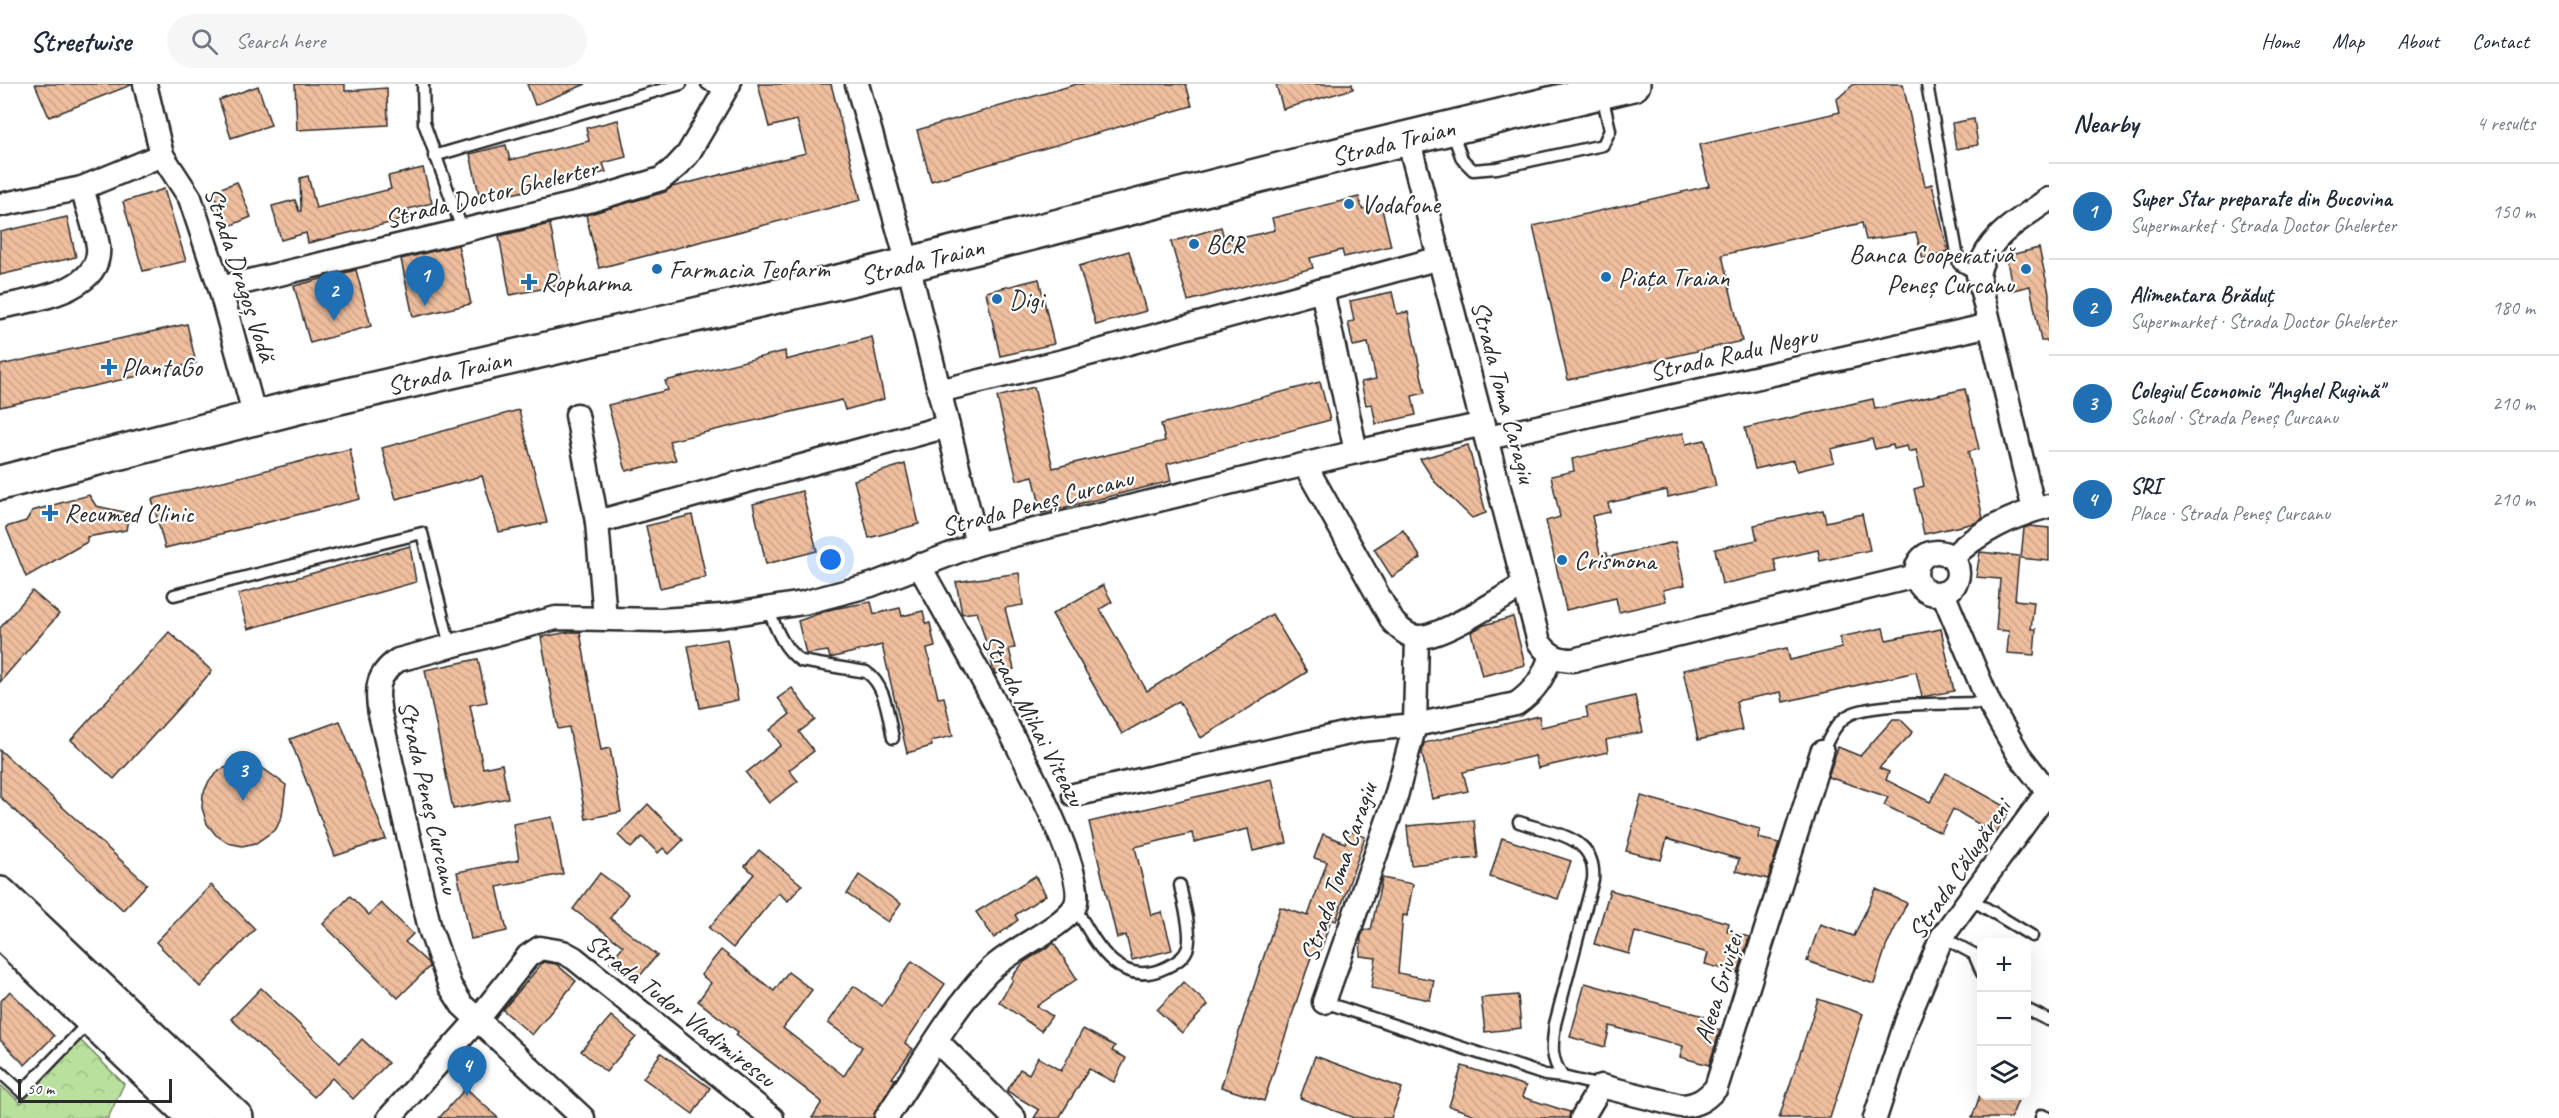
<!DOCTYPE html>
<html lang="en">
<head>
<meta charset="utf-8">
<style>
	:root { --surface:#fff; --page:#f6f6f7; --text:#1f2937; --muted:#747a83; --line:#e0e1e3; --accent:#1f6fb2 }
	body { margin:0; font-family:Caveat,sans-serif; background:var(--page); color:var(--text) }
	.controls { position:absolute; right:18px; bottom:18px; display:grid; overflow:hidden; border-radius:12px; box-shadow:0 6px 24px #0002 }
	.controls button { width:54px; height:54px; display:grid; place-items:center; padding:0; border:0; border-bottom:2px solid var(--line); background:var(--surface); color:var(--text); font:30px sans-serif }
	.scale { position:absolute; left:18px; bottom:15px; width:154px; box-sizing:border-box; padding-left:6px; border:3px solid #2b2b2b; border-top:0; font-size:16px; line-height:21px; white-space:nowrap; color:#2b2b2b; -webkit-text-stroke:4px #fff; paint-order:stroke }
	.you { position:absolute; left:831px; top:476px; width:21px; height:21px; margin:-15px; border:4px solid #fff; border-radius:50%; background:#1a73e8; box-shadow:0 0 0 9px #1a73e833 }
	.badge { display:grid; place-items:center; width:39px; height:39px; border-radius:50%; background:var(--accent); color:#fff; font-size:20px; font-weight:700 }
	.pin { position:absolute; translate:-50% -50px; filter:drop-shadow(0 2px 3px #0008) }
	.pin::after { content:''; position:absolute; top:32px; width:21px; height:18px; background:inherit; clip-path:polygon(0 0,100% 0,50% 100%) }
	.list { margin:0; padding:0; list-style:none }
	h2 { display:flex; justify-content:space-between; align-items:center; height:78px; margin:0; padding:0 24px; font-size:26px }
	h2 small { font-size:20px; font-weight:400; color:var(--muted) }
	.list li { display:grid; grid-template-columns:39px 1fr auto; gap:18px; align-items:center; box-sizing:border-box; height:96px; padding:0 24px; border-top:2px solid var(--line) }
	.list b { display:block; font-size:22px; white-space:nowrap }
	.list p { margin:0; font-size:20px; white-space:nowrap; color:var(--muted) }
	.list em { font-size:20px; font-style:normal; color:var(--muted) }
	.icon { flex:none; width:33px; height:33px; fill:none; stroke:currentColor; stroke-width:2; stroke-linecap:round; stroke-linejoin:round }
	.map { position:relative; flex:none; width:2049px; height:1034px; overflow:hidden }
	header { display:flex; align-items:center; gap:36px; box-sizing:border-box; height:84px; padding:0 30px; background:var(--surface); border-bottom:2px solid var(--line) }
	header strong { font-size:28px }
	nav { display:flex; gap:33px; margin-inline-start:auto; font-size:21px }
	.search { width:420px; height:54px; background:var(--page); display:flex; align-items:center; gap:15px; box-sizing:border-box; padding:0 21px; border-radius:33px; color:var(--muted); font-size:22px }
	main { display:flex }
	aside { flex:1; background:var(--surface) }
	.map>svg:first-child { display:block }
	.park { fill:url(#park-crowns); stroke:#728664; stroke-width:1.5 }
	.building { fill:url(#building-back-hatch); stroke:#2b2b2b; stroke-width:1.5 }
	.lines { fill:none; stroke-linecap:round; stroke-linejoin:round }
	.service-casing { stroke:#2b2b2b; stroke-width:15 }
	.minor-casing { stroke:#2b2b2b; stroke-width:27 }
	.primary-casing { stroke:#2b2b2b; stroke-width:38 }
	.service { stroke:#fff; stroke-width:10 }
	.minor { stroke:#fff; stroke-width:22 }
	.primary { stroke:#fff; stroke-width:33 }
	.poi-dot { fill:#1f6fb2; stroke:#fff; stroke-width:2 }
	.labels { text-anchor:middle; stroke-width:4.5; stroke-linejoin:round; paint-order:stroke }
	.street-label { font-size:26px; fill:#2b2b2b; stroke:#fff }
	.poi-label { font-size:26px; fill:#2b2b2b; stroke:#fff; text-anchor:start }
</style>
</head>
<body>
<header>
<strong>Streetwise</strong>
<div class="search"><svg class="icon" aria-label="search" viewBox="0 0 24 24"><circle cx="10" cy="10" r="6"/><path d="M15 15l6 6"/></svg>Search here</div>
<nav><a>Home</a><a>Map</a><a>About</a><a>Contact</a></nav>
</header>
<main>
<div class="map">
<svg width="2049" height="1034" viewBox="0 0 2049 1034">
	<defs>
		<pattern id="park-crowns" width="20" height="18" patternUnits="userSpaceOnUse" patternTransform="scale(1.5)"><rect width="20" height="18" fill="#b9e19d"/><path d="M2 6a3 3 0 1 1 6 0M12 15a3 3 0 1 1 6 0" fill="none" stroke="#9fc187"/></pattern>
		<pattern id="building-back-hatch" width="6" height="6" patternUnits="userSpaceOnUse" patternTransform="scale(1.5)"><rect width="6" height="6" fill="#eebe9e"/><path d="M-1 5l2 2M0 0l6 6M5-1l2 2" fill="none" stroke="#cca388"/></pattern>
	</defs>
	<rect width="100%" height="100%" fill="#fff"/>
	<filter id="ink" filterUnits="userSpaceOnUse"><feTurbulence type="fractalNoise" baseFrequency=".0167" numOctaves="2"/><feDisplacementMap in="SourceGraphic" scale="12" xChannelSelector="R" yChannelSelector="G"/><feConvolveMatrix kernelMatrix="1 2 1 2 8 2 1 2 1" color-interpolation-filters="sRGB"/></filter>
	<g filter="url(#ink)">
		<path class="park" d="M80,956L124,1000L108,1034H0V1001L21,1019Z"/>
		<g class="building">
			<path d="M35,0H131V1L49,33Z"/>
			<path d="M295,0H345V7L387,4L388,41L297,46Z"/>
			<path d="M527,0H586L535,21Z"/>
			<path d="M758,0H831L861,116L599,184L586,131L665,108L672,103L806,69L797,36L769,43Z"/>
			<path d="M1077,0H1186L1192,22L931,97L917,46Z"/>
			<path d="M1276,0H1352L1353,5L1283,25Z"/>
			<path d="M1854,0H1903L1925,102L1932,100L1948,167L1923,175L1916,149L1866,156L1862,139L1722,171L1742,257L1568,296L1533,142L1709,102L1699,61L1840,28L1837,15Z"/>
			<path d="M258,2L271,41L231,54L219,16Z"/>
			<path d="M1974,35L1978,61L1956,65L1952,39Z"/>
			<path d="M618,36L626,73L603,79L606,88L503,112L501,105L479,110L470,70L506,61L510,76L589,57L586,44Z"/>
			<path d="M423,84L432,119L408,125L410,134L308,159L306,149L281,156L272,122L295,116L299,127H301L300,94L308,92L316,124L391,105L388,92Z"/>
			<path d="M237,98L251,133L227,143L213,107Z"/>
			<path d="M164,105L186,177L143,187L123,118Z"/>
			<path d="M1359,113L1362,125L1381,121L1391,162L1344,173L1342,166L1310,174L1313,184L1188,217L1171,158L1221,143L1225,158L1275,146L1272,134Z"/>
			<path d="M67,133L76,173L0,191V148Z"/>
			<path d="M550,140L562,201L510,211L499,152Z"/>
			<path d="M458,161L471,220L413,233L401,175Z"/>
			<path d="M2039,164L2049,209V257H2041L2030,202L2013,206L2006,172Z"/>
			<path d="M1129,167L1146,227L1096,241L1079,182Z"/>
			<path d="M356,186L371,242L310,259L294,202Z"/>
			<path d="M1039,195L1054,260L1000,272L986,208Z"/>
			<path d="M1392,208L1397,230L1408,228L1425,309L1412,312L1416,331L1376,340L1372,320L1366,321L1361,298L1376,295L1368,259L1353,262L1348,238L1354,237L1350,217Z"/>
			<path d="M187,240L196,279L0,323V281Z"/>
			<path d="M872,253L884,315L845,326L842,316L669,357L676,376L626,387L608,321L668,306L665,297L785,267L786,276Z"/>
			<path d="M1320,298L1330,336L1167,380L1171,397L1042,429L1033,392L1017,396L997,313L1034,303L1053,384L1165,357L1161,340Z"/>
			<path d="M1965,305L1979,365L1968,368L1983,434L1975,439L1924,450L1914,405L1924,402L1916,366L1909,368L1907,362L1894,365L1893,361L1875,365L1872,355L1831,365L1834,378L1797,387L1794,376L1755,385L1745,344L1873,315L1875,325Z"/>
			<path d="M519,326L547,439L499,448L482,392L396,415L382,364Z"/>
			<path d="M1683,349L1686,360L1705,356L1716,402L1668,413L1667,406L1608,419L1610,428L1592,432L1600,470L1607,469L1608,473L1675,458L1685,501L1663,506L1666,517L1619,528L1616,514L1566,526L1546,437L1560,433L1551,392L1574,387L1572,375Z"/>
			<path d="M1468,361L1486,429L1472,434L1435,398L1420,375Z"/>
			<path d="M350,365L360,415L165,464L152,415Z"/>
			<path d="M905,380L919,440L869,454L854,396Z"/>
			<path d="M802,407L817,467L766,480L753,420Z"/>
			<path d="M89,411L96,422L129,429L126,446L87,453V458L26,493L6,443L26,437L32,427Z"/>
			<path d="M1823,426L1826,438L1862,430L1870,466L1820,477L1818,466L1774,476L1777,488L1722,500L1715,465L1757,456L1754,441Z"/>
			<path d="M692,431L706,493L660,504L646,442Z"/>
			<path d="M2030,442L2049,444V477L2021,474L2024,444Z"/>
			<path d="M1403,446L1421,474L1392,493L1374,465Z"/>
			<path d="M410,462L416,498L248,545L238,510Z"/>
			<path d="M1980,468L2019,472L2015,516L2034,518L2031,545H2036L2034,571L2007,569L2009,547L1996,546L2000,495L1976,493Z"/>
			<path d="M1019,489L1023,521L1005,524L1015,564L1009,565L1014,585L995,590L977,528L962,530L956,498Z"/>
			<path d="M1103,501L1112,518L1100,525L1147,607L1272,530L1307,588L1201,654L1179,617L1122,650L1052,530Z"/>
			<path d="M32,507L59,530L0,598V544Z"/>
			<path d="M871,518L874,530L900,524L902,532L923,527L926,540L930,539L935,563L927,565L938,614L944,613L953,652L931,657L932,662L907,669L882,561L830,574L828,567L806,570L798,537L832,525Z"/>
			<path d="M1513,533L1525,581L1482,592L1471,548L1484,541Z"/>
			<path d="M1883,544L1886,556L1941,545L1954,607L1922,613L1916,588L1783,618L1781,608L1736,617L1742,646L1698,656L1683,586L1787,564L1790,576L1842,564L1840,553Z"/>
			<path d="M169,548L212,587L114,695L71,656Z"/>
			<path d="M569,548H580L601,666L610,664L621,728L586,735L569,643L558,645L541,553Z"/>
			<path d="M727,555L738,616L700,624L688,562Z"/>
			<path d="M478,575L487,618L470,621L483,684L502,680L508,714L453,725L425,586Z"/>
			<path d="M792,604L815,636L799,648L814,667L789,686L798,697L769,719L746,689L781,661L770,646L790,630L778,614Z"/>
			<path d="M1635,612L1643,648L1606,656L1608,668L1538,684L1535,672L1463,688L1468,707L1432,715L1422,669L1424,659L1539,632L1541,643L1588,633L1586,623Z"/>
			<path d="M1893,635H1900L1913,648L1879,684L1889,688L1886,696L1930,718L1946,689L2010,725L1996,750L1953,725L1941,749L1884,721L1888,713L1828,693L1838,663L1860,672Z"/>
			<path d="M340,637L386,755L335,772L290,655Z"/>
			<path d="M0,666L147,800L123,826L0,713Z"/>
			<path d="M247,679L261,683L286,701L282,732L276,745L256,759L242,762L228,759L216,751L207,740L202,724L203,710L209,697L220,686L233,680Z"/>
			<path d="M1272,695L1287,759L1253,767L1248,745L1194,758L1192,749L1135,763L1151,831L1162,828L1172,866L1132,876L1126,851L1117,854L1089,738Z"/>
			<path d="M1641,712L1760,745L1758,754L1779,759L1768,795L1736,787L1739,775L1667,755L1661,776L1626,767Z"/>
			<path d="M648,720L683,756L669,770L663,764L658,769L642,753L631,764L618,751Z"/>
			<path d="M552,733L563,790L497,803L507,847L471,855L457,788L519,776L513,740Z"/>
			<path d="M1474,736L1478,774L1411,781L1407,742Z"/>
			<path d="M1350,747L1365,753L1336,837L1331,835L1319,872L1312,870L1264,1017L1221,1003L1280,823L1308,832L1327,778L1314,774L1323,750L1345,759Z"/>
			<path d="M1502,754L1571,777L1558,815L1490,793Z"/>
			<path d="M759,766L802,801L788,817L778,809L733,864L709,844L754,790L745,782Z"/>
			<path d="M600,789L628,810L610,834L657,871L635,898L610,878L623,862L573,825Z"/>
			<path d="M859,791L901,820L888,838L847,810Z"/>
			<path d="M1035,792L1046,811L1015,831L1018,836L994,854L976,828Z"/>
			<path d="M1382,794L1413,800L1407,832L1403,831L1398,889L1434,896L1430,916L1371,904L1376,874L1360,872L1361,853L1364,846H1371Z"/>
			<path d="M211,801L255,845L200,903L156,858Z"/>
			<path d="M1876,805L1907,819L1886,863L1874,900L1807,877L1820,840L1854,852Z"/>
			<path d="M1610,806L1729,839L1727,847L1749,853L1738,889L1705,880L1708,869L1635,848L1629,870L1594,860Z"/>
			<path d="M350,812L369,831L381,819L413,850L405,858L428,879L429,883L398,914L323,840Z"/>
			<path d="M1054,859L1077,895L1037,922L1052,932L1041,947L999,918L1013,896L1011,894L1024,878Z"/>
			<path d="M721,866L774,907L788,888L812,906L783,944L844,992L862,963L828,939L854,902L882,922L912,877L945,900L905,959L913,965L892,994L895,995L873,1034H812L822,1018L736,951L738,948L698,917L711,899L701,891Z"/>
			<path d="M543,878L556,880L576,897L532,951L503,926Z"/>
			<path d="M1183,898L1208,921L1182,949L1157,926Z"/>
			<path d="M1585,899L1704,932L1702,940L1720,946L1709,981L1680,973L1683,962L1610,942L1605,963L1570,953Z"/>
			<path d="M261,904L340,979L362,955L388,979L353,1015L332,994L314,1013L231,935Z"/>
			<path d="M10,907L54,952L25,981L0,956V918Z"/>
			<path d="M1518,911L1521,944L1485,948L1481,914Z"/>
			<path d="M1818,915L1863,930L1830,1034H1779Z"/>
			<path d="M611,932L636,953L606,988L581,967Z"/>
			<path d="M1083,945L1115,962L1112,967L1126,974L1114,998L1089,985L1059,1034H1034L1039,1026L1007,1007L1020,985L1029,990L1038,973L1061,987Z"/>
			<path d="M661,969L710,1004L693,1030L643,994Z"/>
			<path d="M1315,972L1402,1004L1391,1034H1354L1300,1014Z"/>
			<path d="M1462,982L1526,1002L1522,1013L1570,1028L1569,1034H1484L1449,1022Z"/>
			<path d="M466,1004L498,1034H439Z"/>
			<path d="M1980,1011H2020L2011,1034H1972Z"/>
		</g>
		<g class="lines">
			<defs>
				<g id="service">
					<path d="M423,0L424,39L462,145"/>
					<path d="M707,0L725,7"/>
					<path d="M1927,0L1959,180L1978,191"/>
					<path d="M1452,47L1462,75L1473,86L1497,84L1603,61L1610,46L1602,11"/>
					<path d="M434,72L681,0"/>
					<path d="M174,511L422,449L450,562"/>
					<path d="M768,525C776,544 783,565 801,577L866,588C886,601 888,632 893,654"/>
					<path d="M1822,668C1829,655 1835,639 1849,631C1871,618 1960,620 1989,619"/>
					<path d="M1519,738C1553,750 1597,751 1593,796L1555,940C1552,962 1550,974 1563,993L1601,1002"/>
					<path d="M1969,814L2032,852"/>
					<path d="M1075,823C1095,858 1118,907 1167,883C1179,877 1189,870 1189,856C1190,839 1183,818 1180,801"/>
					<path d="M1942,853L1974,870L1982,889"/>
					<path d="M1324,918L1545,991L1563,993"/>
					<path d="M2026,925L2048,936"/>
					<path d="M0,988L22,1008L90,937"/>
					<path d="M2041,1034L2042,1031L2049,1034"/>
				</g>
				<g id="minor">
					<path d="M145,0L162,71L190,114L220,204L255,333"/>
					<path d="M857,0L908,180L977,460"/>
					<path d="M1408,54L1539,558C1548,571 1557,576 1573,576L1916,492"/>
					<path d="M0,121L82,104L162,71"/>
					<path d="M220,204L592,116L661,95L676,83L688,70L729,0"/>
					<path d="M1322,206L1356,368"/>
					<path d="M0,223C31,216 103,208 98,162C95,143 87,123 82,104"/>
					<path d="M939,307L1063,277L1440,174"/>
					<path d="M577,331L597,438L605,534"/>
					<path d="M1488,354L1990,241"/>
					<path d="M1305,381L1393,538C1400,545 1407,552 1417,553C1441,555 1501,514 1524,501"/>
					<path d="M2034,426L1978,191C1985,153 2020,136 2049,115"/>
					<path d="M597,438L948,342"/>
					<circle cx="1937" cy="489" r="21"/>
					<path d="M1952,474C1977,448 2014,431 2049,422"/>
					<path d="M1943,509L1989,619L2019,671L2048,708"/>
					<path d="M1074,711L1362,646L1415,641L1516,620C1535,607 1544,593 1551,571"/>
					<path d="M1324,918L1395,716L1415,641L1417,553"/>
					<path d="M938,958L1014,1034"/>
					<path d="M389,1034L478,935L528,872L540,864L563,868L574,874L772,1034"/>
					<path d="M583,1034L462,921L450,902L430,845L380,630C376,606 376,591 398,576L556,534L661,536L722,532L803,519L871,501L977,460L1356,368L1484,340"/>
					<path d="M886,1034C917,988 950,928 987,889C1010,865 1060,845 1074,824C1098,787 944,528 919,481"/>
					<path d="M1582,1034L1601,1002L1681,1022C1697,1021 1705,1016 1716,1004L1822,668"/>
					<path d="M1875,1034L1907,936L1942,853L2049,706"/>
				</g>
				<g id="primary">
					<path d="M0,399L309,320L855,194L1346,69L1633,0"/>
					<path d="M0,810L236,1034"/>
					<path d="M0,847L195,1034"/>
				</g>
			</defs>
			<use href="#service" class="service-casing"/>
			<use href="#minor" class="minor-casing"/>
			<use href="#primary" class="primary-casing"/>
			<use href="#service" class="service"/>
			<use href="#minor" class="minor"/>
			<use href="#primary" class="primary"/>
		</g>
	</g>
	<g class="poi-dot">
		<circle cx="1349" cy="120" r="6"/>
		<circle cx="1194" cy="160" r="6"/>
		<circle cx="657" cy="185" r="6"/>
		<circle cx="2026" cy="185" r="6"/>
		<circle cx="1606" cy="193" r="6"/>
		<path d="M526 189h6v6h6v6h-6v6h-6v-6h-6v-6h6z"/>
		<circle cx="997" cy="215" r="6"/>
		<path d="M106 274h6v6h6v6h-6v6h-6v-6h-6v-6h6z"/>
		<path d="M47 420h6v6h6v6h-6v6h-6v-6h-6v-6h6z"/>
		<circle cx="1562" cy="476" r="6"/>
	</g>
	<g class="labels">
		<g class="street-label">
			<text transform="translate(1393 58) rotate(-14)" y="9">Strada Traian</text>
			<text transform="translate(491 109) rotate(-14)" y="9">Strada Doctor Ghelerter</text>
			<text transform="translate(922 177) rotate(-14)" y="9">Strada Traian</text>
			<text transform="translate(241 190) rotate(72)" y="9">Strada Dragoș Vodă</text>
			<text transform="translate(1733 269) rotate(-13)" y="9">Strada Radu Negru</text>
			<text transform="translate(449 288) rotate(-13)" y="9">Strada Traian</text>
			<text transform="translate(1504 308) rotate(75)" y="9">Strada Toma Caragiu</text>
			<text transform="translate(1037 418) rotate(-15)" y="9">Strada Peneș Curcanu</text>
			<text transform="translate(1034 636) rotate(62)" y="9">Strada Mihai Viteazu</text>
			<text transform="translate(429 713) rotate(77)" y="9">Strada Peneș Curcanu</text>
			<text transform="translate(1959 785) rotate(-56)" y="9">Strada Călugăreni</text>
			<text transform="translate(1338 788) rotate(-71)" y="9">Strada Toma Caragiu</text>
			<text transform="translate(1718 904) rotate(-73)" y="9">Aleea Griviței</text>
			<text transform="translate(681 926) rotate(38)" y="9">Strada Tudor Vladimirescu</text>
		</g>
		<g class="poi-label">
			<text x="1361" y="129">Vodafone</text>
			<text x="1206" y="169">BCR</text>
			<text x="2014" y="179" text-anchor="end">Banca Cooperativă<tspan x="2014" dy="30">Peneș Curcanu</tspan></text>
			<text x="669" y="194">Farmacia Teofarm</text>
			<text x="1618" y="202">Piața Traian</text>
			<text x="541" y="207">Ropharma</text>
			<text x="1009" y="224">Digi</text>
			<text x="121" y="292">PlantaGo</text>
			<text x="64" y="438">Recumed Clinic</text>
			<text x="1574" y="485">Crismona</text>
		</g>
	</g>
</svg>
<div class="controls">
<button>+</button>
<button>−</button>
<button><svg class="icon" aria-label="layers" viewBox="0 0 24 24"><path d="M12 4l9 5-9 5-9-5zM3 14l9 5 9-5"/></svg></button>
</div>
<div class="scale">50 m</div>
<div class="you"></div>
<div class="pin badge" style="left:425px;top:222px">1</div>
<div class="pin badge" style="left:334px;top:237px">2</div>
<div class="pin badge" style="left:243px;top:717px">3</div>
<div class="pin badge" style="left:467px;top:1012px">4</div>
</div>
<aside>
<h2>Nearby<small>4 results</small></h2>
<ul class="list">
<li><span class="badge">1</span><div><b>Super Star preparate din Bucovina</b><p>Supermarket · Strada Doctor Ghelerter</p></div><em>150 m</em></li>
<li><span class="badge">2</span><div><b>Alimentara Brăduț</b><p>Supermarket · Strada Doctor Ghelerter</p></div><em>180 m</em></li>
<li><span class="badge">3</span><div><b>Colegiul Economic &quot;Anghel Rugină&quot;</b><p>School · Strada Peneș Curcanu</p></div><em>210 m</em></li>
<li><span class="badge">4</span><div><b>SRI</b><p>Place · Strada Peneș Curcanu</p></div><em>210 m</em></li>
</ul>
</aside>
</main>
</body>
</html>
